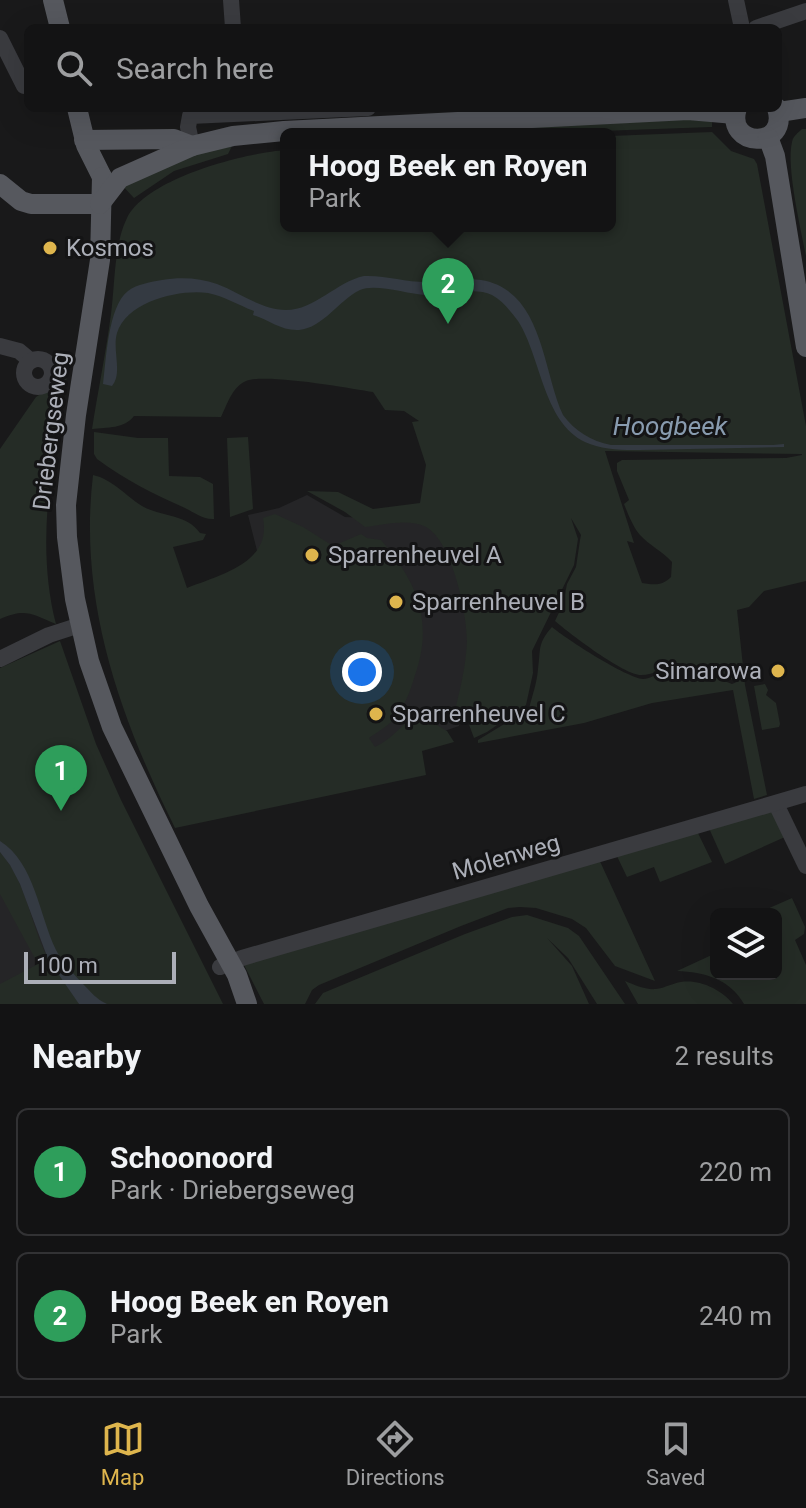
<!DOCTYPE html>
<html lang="en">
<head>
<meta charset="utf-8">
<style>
	:root { --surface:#131314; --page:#202022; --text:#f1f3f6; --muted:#9d9ea0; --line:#323234; --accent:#deb54d }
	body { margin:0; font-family:Roboto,sans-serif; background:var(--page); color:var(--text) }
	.controls { position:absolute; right:24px; bottom:24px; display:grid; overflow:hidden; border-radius:12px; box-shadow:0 8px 32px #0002 }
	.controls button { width:72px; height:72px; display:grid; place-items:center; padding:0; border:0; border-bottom:2px solid var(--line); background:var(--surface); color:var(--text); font:40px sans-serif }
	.scale { position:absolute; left:24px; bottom:20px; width:152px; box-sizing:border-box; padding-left:8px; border:4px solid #acafb8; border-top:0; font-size:22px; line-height:28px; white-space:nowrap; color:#acafb8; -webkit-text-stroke:6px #141415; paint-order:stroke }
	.you { position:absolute; left:362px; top:672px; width:28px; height:28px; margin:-20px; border:6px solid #fff; border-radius:50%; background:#1a73e8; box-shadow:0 0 0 12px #1a73e833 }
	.badge { display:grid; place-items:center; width:52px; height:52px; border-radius:50%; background:var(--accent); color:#fff; font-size:26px; font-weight:700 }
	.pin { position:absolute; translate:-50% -66px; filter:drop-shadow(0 2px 4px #0008) }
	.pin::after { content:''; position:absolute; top:42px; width:28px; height:24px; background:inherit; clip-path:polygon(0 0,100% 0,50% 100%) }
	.popup { position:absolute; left:280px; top:128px; width:336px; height:104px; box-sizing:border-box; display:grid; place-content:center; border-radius:12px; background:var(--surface); filter:drop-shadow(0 2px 6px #0005); font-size:26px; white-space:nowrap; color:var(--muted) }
	.popup b { font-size:30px; color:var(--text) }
	.popup::after { content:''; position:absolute; left:50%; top:100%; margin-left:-16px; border:16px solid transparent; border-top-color:var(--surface) }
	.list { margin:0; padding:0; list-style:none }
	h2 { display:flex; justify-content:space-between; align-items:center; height:104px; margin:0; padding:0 32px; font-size:34px }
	h2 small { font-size:26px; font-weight:400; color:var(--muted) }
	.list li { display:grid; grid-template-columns:52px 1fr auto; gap:24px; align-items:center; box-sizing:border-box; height:128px; margin:0 16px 16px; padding:0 16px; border:2px solid var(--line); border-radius:12px }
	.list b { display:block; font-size:30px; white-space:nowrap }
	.list p { margin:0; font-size:26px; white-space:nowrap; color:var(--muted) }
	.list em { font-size:26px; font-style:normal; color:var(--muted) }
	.icon { flex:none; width:44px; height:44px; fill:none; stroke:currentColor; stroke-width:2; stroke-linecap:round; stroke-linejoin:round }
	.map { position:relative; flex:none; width:806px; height:1004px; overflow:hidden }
	.search { position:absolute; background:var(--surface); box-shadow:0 8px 32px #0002; left:24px; right:24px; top:24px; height:88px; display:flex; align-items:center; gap:20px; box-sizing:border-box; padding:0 28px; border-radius:12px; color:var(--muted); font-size:30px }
	.sheet { height:392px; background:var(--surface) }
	nav { display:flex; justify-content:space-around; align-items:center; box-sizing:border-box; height:112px; border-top:2px solid var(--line); background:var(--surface); font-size:22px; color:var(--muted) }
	nav a { display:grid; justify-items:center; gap:4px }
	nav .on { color:var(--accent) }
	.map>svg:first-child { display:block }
	.built { fill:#252527 }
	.green { fill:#252c26; fill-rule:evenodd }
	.water { fill:#343a42 }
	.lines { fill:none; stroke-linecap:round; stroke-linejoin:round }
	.minor { stroke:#3a3b3f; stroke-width:16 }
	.major { stroke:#56585e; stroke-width:20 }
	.poi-dot { fill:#deb54d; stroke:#141415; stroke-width:3 }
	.labels { text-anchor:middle; stroke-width:6; stroke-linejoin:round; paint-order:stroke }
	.poi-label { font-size:24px; fill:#acafb8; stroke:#141415; text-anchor:start }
	.street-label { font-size:24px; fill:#acafb8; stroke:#141415 }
	.water-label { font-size:26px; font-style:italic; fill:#889baf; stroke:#141415 }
</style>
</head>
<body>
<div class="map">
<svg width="806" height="1004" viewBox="0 0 806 1004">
	<rect width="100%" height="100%" fill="#19191a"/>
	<g class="built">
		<path d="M307,495L345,517L420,520L441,537L461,580L472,661L459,726L314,776L248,515L279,508Z"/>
		<path d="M0,849L17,866L89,1004H0Z"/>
	</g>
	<g class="green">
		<path d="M679,116L712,121V127L517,134H308Z"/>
		<path d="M802,129H806V256C801,230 786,167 792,142C793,136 799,132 802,129Z"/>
		<path d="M712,132L731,151L754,159L757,164L806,426V581L764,591L749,607L737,610L745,685L767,795L754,799L733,690L652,703L584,723L478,743V740L529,709C532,696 537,683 538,669C541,649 537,644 552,627C566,639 627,678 643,679C651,679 657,673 665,671C687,666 712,676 732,684L739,681L678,667C665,667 654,675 641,675C624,675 570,634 555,621L563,604L567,584L576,567L580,540L581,535L571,518L578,539L574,565L532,651L533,673L526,705L487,732L474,738L468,722L454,714C460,690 466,666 467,641C467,613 452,541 426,527C408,518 384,525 365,527L345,512L307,491L338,492L373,509L420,503L426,465L412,422L419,421L404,411L385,410L373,392C349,388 265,373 246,381C232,387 227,405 221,417L134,416C124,429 108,427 92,429C98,391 106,352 111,314C115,284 114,244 127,218C147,178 245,153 286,150V226H610V136ZM605,451L802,454V455L786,458L622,460L617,463V471L629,500L624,504C628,514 633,527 640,535C649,545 662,551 672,562L671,577C662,586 655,585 642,583L627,541L634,543Z"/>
		<path d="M232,146L228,154L174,171L134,198L120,183L174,159Z"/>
		<path d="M69,365C54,449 34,540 56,624C31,614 26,608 0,619V449L36,397L58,383L61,373L58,368Z"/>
		<path d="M94,432L138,438H168L169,476L200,477L213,484L214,519C204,520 195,513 185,508C154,494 125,480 97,459L94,454Z"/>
		<path d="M248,437L253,509L230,517L227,438Z"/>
		<path d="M93,475C112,479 126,496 142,506C161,517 187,514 200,533L206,534L203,540L173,547L187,588C220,575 272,563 263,518L275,514L303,527L333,546L361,534L367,538L381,540C417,582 434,621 415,675C410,692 405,706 394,719C387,727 377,732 369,738L375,747C392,739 402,725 416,713L447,731L454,742L422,751L426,775L175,828C120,717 78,601 93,475Z"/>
		<path d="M60,641L96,744L121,800L223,1004H89L56,958L17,866L0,849V668Z"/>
		<path d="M765,684L768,690L766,695L776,703L780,724L779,727L762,730L754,686Z"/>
		<path d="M772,808L785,837L725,864L708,826Z"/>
		<path d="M696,829L712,862L660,882L654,867L627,877L615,852Z"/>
		<path d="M0,852C28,883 30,927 50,962C59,977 72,988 79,1004H0V984L38,964L0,894Z"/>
		<path d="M598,857L655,981L615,966L586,928L572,919L536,908L520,907L508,908L461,926L319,985L312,990L305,1004H264L243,963Z"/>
		<path d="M792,898L805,927L804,934L795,940L806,965V1004H744C730,979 704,972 677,971L716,953V974H776V914H756Z"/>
		<path d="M527,915L568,928L579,936L625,1004H597L568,958L547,938L572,966L589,1004H315L323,993L465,934L512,917Z"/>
		<path d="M625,981C635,985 645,990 656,989C665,988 673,983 681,982C700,979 722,990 733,1004H638Z"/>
	</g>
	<g class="water">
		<path d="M364,276C385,275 405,282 426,282C444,281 462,277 481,280C543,290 542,369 563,415C575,431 591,441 611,445H773L784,444V447L639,450C623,450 606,450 590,444C543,427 542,358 518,321C511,312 503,301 492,295C474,286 445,296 426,295C407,294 375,283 360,290C339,300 323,328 299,330C281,331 269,320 253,315L254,311C238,305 224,296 208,293C180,289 127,301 117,333C112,350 123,373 112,386L103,384C106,361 108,306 128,291C137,284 151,282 162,280C181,277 200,278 217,284C241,293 259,309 286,310C315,310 336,282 364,276Z"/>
		<path d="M0,841C35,863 39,915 56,950C63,964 73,973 83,984C91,992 96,999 107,1004H79L48,959L20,884L10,865L0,852Z"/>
	</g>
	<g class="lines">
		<g class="minor">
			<path d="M231,0L233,28"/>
			<path d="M736,0L742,28"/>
			<path d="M756,28L806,11"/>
			<path d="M0,38L24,86"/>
			<path d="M192,146L188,127L190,116L368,108"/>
			<path d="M0,346L19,351L31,361"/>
			<circle cx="38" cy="373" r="14"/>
			<path d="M0,659L49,635L80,625"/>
			<path d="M776,804L806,866"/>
			<path d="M220,967L242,958L806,794"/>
		</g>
		<g class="major">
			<path d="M53,0L60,28"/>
			<path d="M77,108L86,145L102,177"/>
			<path d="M737,108C724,148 790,150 777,108"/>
			<path d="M779,112L806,108"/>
			<path d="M768,137L775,156L806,347"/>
			<path d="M84,140L174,139L192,146"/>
			<path d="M102,177L100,260L76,415L66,505L67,537L75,599L89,661L112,727L199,906L237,975L247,1004"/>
			<path d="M0,184L21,201L31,204H100"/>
			<path d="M100,204L120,178L192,146L233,136L284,131L688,110L735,114"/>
		</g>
	</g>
	<g class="poi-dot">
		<circle cx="50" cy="248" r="8"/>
		<circle cx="312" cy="555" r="8"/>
		<circle cx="396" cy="602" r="8"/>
		<circle cx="778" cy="671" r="8"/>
		<circle cx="376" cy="714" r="8"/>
	</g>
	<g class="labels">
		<g class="poi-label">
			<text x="66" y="256">Kosmos</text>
			<text x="328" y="563">Sparrenheuvel A</text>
			<text x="412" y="610">Sparrenheuvel B</text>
			<text x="762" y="679" text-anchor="end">Simarowa</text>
			<text x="392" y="722">Sparrenheuvel C</text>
		</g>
		<g class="street-label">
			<text transform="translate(51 431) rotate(-83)" y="8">Driebergseweg</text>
			<text transform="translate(506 857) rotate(-16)" y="8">Molenweg</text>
		</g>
		<g class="water-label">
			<text x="670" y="435">Hoogbeek</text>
		</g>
	</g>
</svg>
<div class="controls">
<button><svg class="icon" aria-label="layers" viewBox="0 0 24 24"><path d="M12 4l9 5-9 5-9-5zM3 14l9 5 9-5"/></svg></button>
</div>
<div class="scale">100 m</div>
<div class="you"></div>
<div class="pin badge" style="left:61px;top:811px;background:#2e9e5b">1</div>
<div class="pin badge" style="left:448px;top:324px;background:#2e9e5b">2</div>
<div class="popup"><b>Hoog Beek en Royen</b>Park</div>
<div class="search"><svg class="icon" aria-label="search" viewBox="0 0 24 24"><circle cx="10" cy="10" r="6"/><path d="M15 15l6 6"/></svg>Search here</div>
</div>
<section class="sheet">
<h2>Nearby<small>2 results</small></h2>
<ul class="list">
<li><span class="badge" style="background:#2e9e5b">1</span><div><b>Schoonoord</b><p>Park · Driebergseweg</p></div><em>220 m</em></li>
<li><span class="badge" style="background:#2e9e5b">2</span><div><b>Hoog Beek en Royen</b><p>Park</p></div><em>240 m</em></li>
</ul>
</section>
<nav>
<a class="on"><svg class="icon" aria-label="map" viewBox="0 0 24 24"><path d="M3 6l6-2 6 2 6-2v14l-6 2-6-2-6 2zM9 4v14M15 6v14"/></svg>Map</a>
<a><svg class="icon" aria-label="directions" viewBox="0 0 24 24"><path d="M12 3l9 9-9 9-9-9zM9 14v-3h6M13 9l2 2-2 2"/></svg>Directions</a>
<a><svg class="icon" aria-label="saved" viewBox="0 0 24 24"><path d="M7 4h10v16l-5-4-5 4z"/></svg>Saved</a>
</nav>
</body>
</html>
